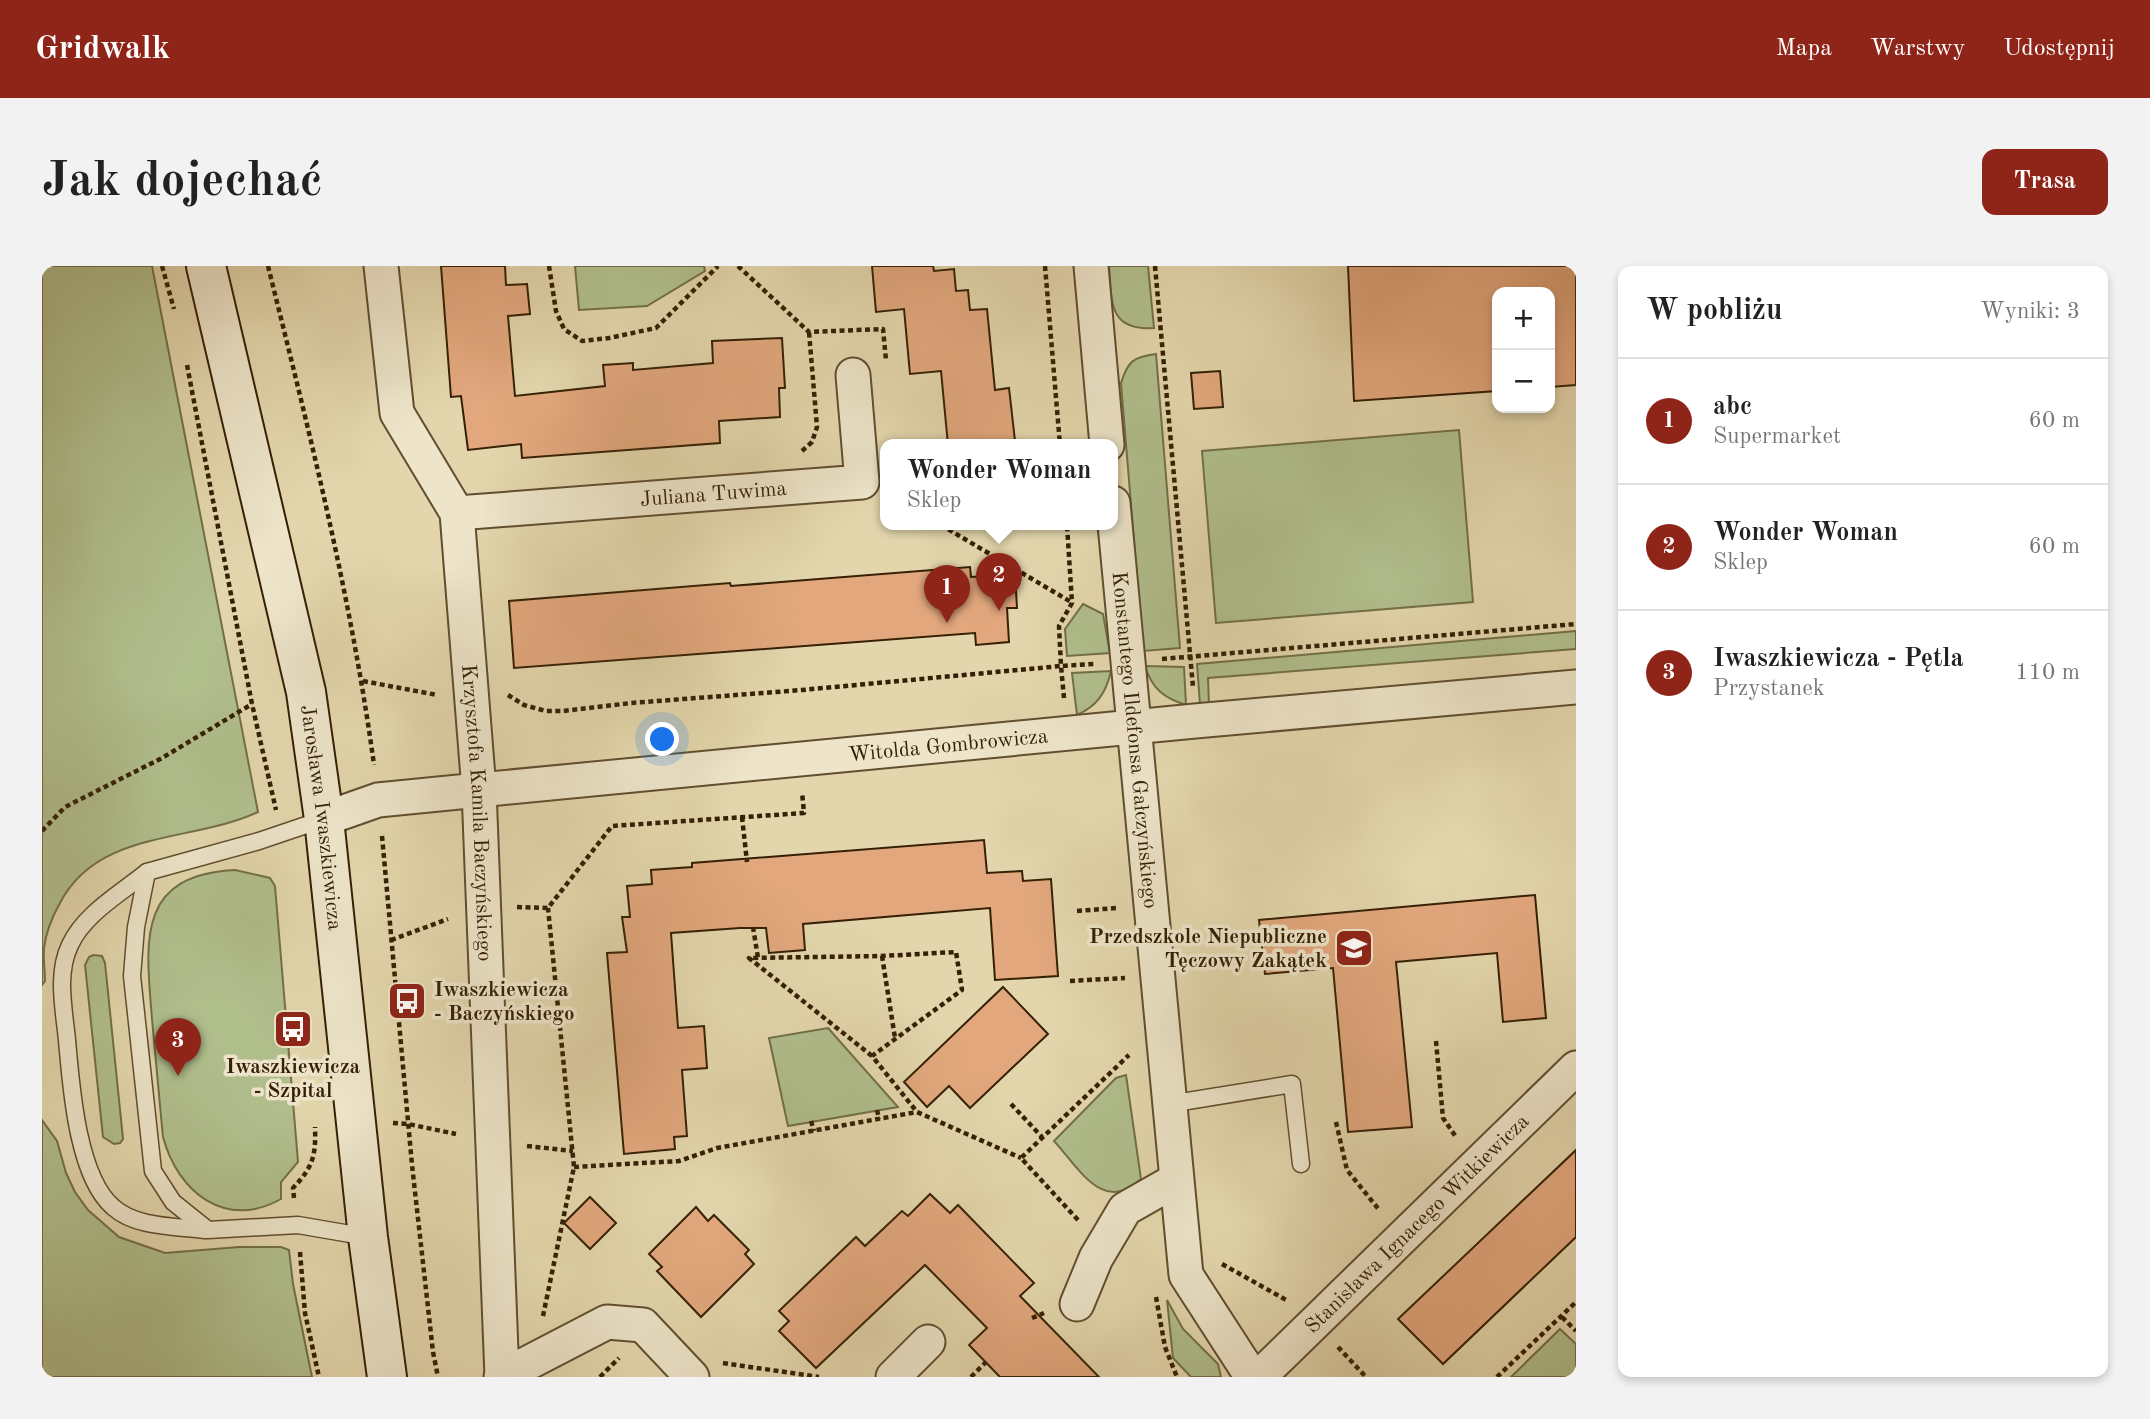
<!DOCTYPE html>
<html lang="pl">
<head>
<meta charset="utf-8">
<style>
	:root { --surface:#fff; --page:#f2f2f2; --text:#222; --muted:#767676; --line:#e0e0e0; --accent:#8f2418 }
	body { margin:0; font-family:"Old Standard TT",serif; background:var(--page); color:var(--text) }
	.controls { position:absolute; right:21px; top:21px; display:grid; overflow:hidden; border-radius:14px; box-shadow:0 4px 10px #0003 }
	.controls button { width:63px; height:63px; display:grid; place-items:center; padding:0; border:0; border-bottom:2px solid var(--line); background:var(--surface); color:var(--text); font:35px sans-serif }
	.you { position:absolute; left:621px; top:474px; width:24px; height:24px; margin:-18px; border:5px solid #fff; border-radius:50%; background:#1a73e8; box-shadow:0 0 0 10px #1a73e833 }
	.badge { display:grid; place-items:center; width:46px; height:46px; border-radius:50%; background:var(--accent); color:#fff; font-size:23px; font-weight:700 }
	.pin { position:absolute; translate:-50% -58px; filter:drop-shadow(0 2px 4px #0008) }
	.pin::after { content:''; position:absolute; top:37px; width:24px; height:21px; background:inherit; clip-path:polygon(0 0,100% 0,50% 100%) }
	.popup { position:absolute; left:838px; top:173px; width:238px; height:91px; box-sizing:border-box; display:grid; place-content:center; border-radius:14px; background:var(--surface); filter:drop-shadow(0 2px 5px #0005); font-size:23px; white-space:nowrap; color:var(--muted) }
	.popup b { font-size:26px; color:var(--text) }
	.popup::after { content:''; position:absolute; left:50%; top:100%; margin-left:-14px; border:14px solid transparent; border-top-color:var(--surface) }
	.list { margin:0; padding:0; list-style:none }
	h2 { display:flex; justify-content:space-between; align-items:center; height:91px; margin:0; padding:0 28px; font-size:30px }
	h2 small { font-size:23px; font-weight:400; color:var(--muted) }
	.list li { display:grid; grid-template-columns:46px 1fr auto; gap:21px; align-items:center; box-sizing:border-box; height:126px; padding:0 28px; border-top:2px solid var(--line) }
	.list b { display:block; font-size:26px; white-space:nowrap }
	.list p { margin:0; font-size:23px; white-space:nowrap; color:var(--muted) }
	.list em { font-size:23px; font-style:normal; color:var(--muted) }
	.map { position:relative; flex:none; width:1534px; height:1111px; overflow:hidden; border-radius:14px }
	header { display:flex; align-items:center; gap:42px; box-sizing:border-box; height:98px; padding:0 35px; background:var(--accent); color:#fff }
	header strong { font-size:33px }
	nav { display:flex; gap:38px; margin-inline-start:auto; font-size:24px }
	.intro { display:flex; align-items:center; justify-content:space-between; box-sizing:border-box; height:168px; padding:0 42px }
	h1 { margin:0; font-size:49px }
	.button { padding:18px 32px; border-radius:14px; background:var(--accent); color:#fff; font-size:24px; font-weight:700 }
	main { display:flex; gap:42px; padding:0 42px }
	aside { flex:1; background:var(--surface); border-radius:14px; box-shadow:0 4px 10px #0003 }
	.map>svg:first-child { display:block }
	.green { fill:#b0be8c; stroke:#726f48; stroke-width:2 }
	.building { fill:#e2a77d; stroke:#352005; stroke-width:2 }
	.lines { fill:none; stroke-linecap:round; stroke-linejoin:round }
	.lane-casing { stroke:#604e2f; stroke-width:19 }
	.street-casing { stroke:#604e2f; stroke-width:37 }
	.secondary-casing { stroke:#352005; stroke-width:42 }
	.path { stroke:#352005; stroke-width:4.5; stroke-dasharray:5 3.5; stroke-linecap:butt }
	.lane { stroke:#ede4c9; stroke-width:16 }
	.street { stroke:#ede4c9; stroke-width:33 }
	.secondary { stroke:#ede4c9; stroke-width:38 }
	.labels { text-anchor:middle; stroke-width:7; stroke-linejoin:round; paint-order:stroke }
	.street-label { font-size:21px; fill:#352005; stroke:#ede4c9 }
	.poi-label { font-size:21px; font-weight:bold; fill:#352005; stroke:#ede4c9; text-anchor:end }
</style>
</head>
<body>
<header>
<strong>Gridwalk</strong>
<nav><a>Mapa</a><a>Warstwy</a><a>Udostępnij</a></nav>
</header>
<div class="intro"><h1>Jak dojechać</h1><a class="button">Trasa</a></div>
<main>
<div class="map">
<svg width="1534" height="1111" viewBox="0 0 1534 1111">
	<rect width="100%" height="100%" fill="#e3d6ac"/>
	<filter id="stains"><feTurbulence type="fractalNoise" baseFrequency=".00286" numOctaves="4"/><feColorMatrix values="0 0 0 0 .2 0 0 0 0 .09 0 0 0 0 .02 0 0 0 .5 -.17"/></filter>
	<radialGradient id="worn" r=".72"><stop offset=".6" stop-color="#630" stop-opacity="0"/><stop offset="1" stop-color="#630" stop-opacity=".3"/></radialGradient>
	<g class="green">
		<path d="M0,0H110L216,546C150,577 56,563 18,637C10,651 4,666 2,682C1,693 3,704 3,715L0,719Z"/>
		<path d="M533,0H662L663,5L605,40L537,44Z"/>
		<path d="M1067,0H1106L1112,62C1066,65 1070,36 1067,0Z"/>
		<path d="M1114,88L1138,382L1101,385L1079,117C1086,95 1091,91 1114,88Z"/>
		<path d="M1417,164L1431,336L1174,357L1160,185Z"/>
		<path d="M1041,338L1061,348L1068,387L1025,390L1023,363Z"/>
		<path d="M1534,365V383L1166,412L1167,438L1158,439L1155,398Z"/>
		<path d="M1103,400L1142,401L1144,439C1122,432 1110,423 1103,400Z"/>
		<path d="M1069,405C1064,427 1055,440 1035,449L1030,407Z"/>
		<path d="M193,604L228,612L233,620L256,896L239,916V933C184,964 136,927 121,871C117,832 114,793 110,753C104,677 93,609 193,604Z"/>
		<path d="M51,689L60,690L63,697L81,873L78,877L72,878L61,871L43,699L47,691Z"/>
		<path d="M786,762L856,841L746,860L727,772Z"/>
		<path d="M1084,809L1099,913C1061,949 1037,902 1012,875L1074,812Z"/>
		<path d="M0,854L15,875L24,907L33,926L46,944L77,971L123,987L197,981H239L247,984L251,1018L270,1111H0Z"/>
		<path d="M1125,1034L1141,1063L1176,1098L1179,1111H1149L1131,1092Z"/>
		<path d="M1518,1063L1534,1078V1111H1469Z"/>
	</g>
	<g class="building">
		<path d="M399,0H463L464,19L485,18L488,48L466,50L473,130L563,120L561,99L591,97V104L671,97L670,75L740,72L743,122H737L738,151L677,155L678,177L480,192L479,178L426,184L419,130L409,131Z"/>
		<path d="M830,0H891L892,5L912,3L914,25L926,24L928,44L945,43L953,124L967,122L973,175L944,179H906L899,105L868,108L862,43L834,46Z"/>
		<path d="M1306,0H1534V119L1508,121V26H1455V125L1312,135Z"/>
		<path d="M1178,105L1181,141L1152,143L1149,107Z"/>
		<path d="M928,301L929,311L973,308L975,342H965L967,376L934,379L933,367L472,402L467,335L688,317L689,320Z"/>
		<path d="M942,574L945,607L980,605L981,615L1009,613L1016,710L953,714L948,642L761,658L763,684L727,687L724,662H698L629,667L636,762L662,760L665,802L640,804L645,870L632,871L633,883L582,888L565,687L585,686L580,651H588L585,620L610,618L609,604L650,601V597Z"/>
		<path d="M1493,629L1504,752L1461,756L1455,687L1354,696L1370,861L1306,866L1291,702L1223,708L1217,654Z"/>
		<path d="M961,721L1006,768L928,842L907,820L885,841L862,816Z"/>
		<path d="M1534,884V971L1401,1098L1356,1053Z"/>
		<path d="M888,928L908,947L916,939L992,1017L978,1030L1057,1111H958L927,1079L945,1062L883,999L774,1102L737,1065L747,1055L737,1045L814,971L823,980L860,945L866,950Z"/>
		<path d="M548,931L574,957L548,983L522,957Z"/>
		<path d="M654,941L666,955L672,949L707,984L703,988L712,998L659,1051L615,1005L620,1001L607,988Z"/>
	</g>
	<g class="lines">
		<defs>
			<g id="lane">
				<path d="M282,553L217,575L105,606L94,661L90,710L111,905L131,936L166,964L256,959L326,971"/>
				<path d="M105,606C79,627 42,648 28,679C14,708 22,743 25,774C29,819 35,910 71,941C94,962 134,960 163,964"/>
				<path d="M1127,838L1250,818L1259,898"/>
			</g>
			<g id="street">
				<path id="s1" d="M339,0L355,147L415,247L437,524L460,1111"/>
				<path d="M1049,0L1065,179"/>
				<path id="s2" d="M1071,237L1144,1009L1210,1111"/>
				<path id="s3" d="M415,247L820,216L811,109"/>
				<path id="s4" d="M282,553L336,534L437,524L1153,455L1534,421"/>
				<path d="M1035,1038L1054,992L1083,943L1134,914"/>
				<path d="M459,1111L565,1056L601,1059L650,1111"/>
				<path d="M851,1111L886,1076"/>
				<path id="s5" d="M1217,1111L1534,802"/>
			</g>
			<g id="secondary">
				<path id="s6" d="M164,0L264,426L282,553L326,971L345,1111"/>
			</g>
		</defs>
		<use href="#lane" class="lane-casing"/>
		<use href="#street" class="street-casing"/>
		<use href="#secondary" class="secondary-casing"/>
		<g class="path">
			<path d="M120,0L132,43"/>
			<path d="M226,0C267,165 309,330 332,499"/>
			<path d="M507,0L514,45L522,63L540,75L567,72L614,62L676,0"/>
			<path d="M696,0L767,66L841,63L844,94"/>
			<path d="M1003,0L1018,179"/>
			<path d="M1113,0L1151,421"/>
			<path d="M145,99L210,438L234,544"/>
			<path d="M760,185L770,176L775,161L767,66"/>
			<path d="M899,259L1029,336"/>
			<path d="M1120,393L1534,358"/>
			<path d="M321,415L395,429"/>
			<path d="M466,429L482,439L504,445H521L589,437L760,424L1019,400L1017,360L1030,337L1025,259"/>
			<path d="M1022,432L1019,400L1052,398"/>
			<path d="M700,551L705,596"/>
			<path d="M0,565L23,541L120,492L210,438"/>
			<path d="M340,570L370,899L391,1086L396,1111"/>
			<path d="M475,641L506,642L570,560L762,547L760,526"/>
			<path d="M1035,645L1074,642"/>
			<path d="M711,661L716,692"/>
			<path d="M349,674L406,653"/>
			<path d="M840,690L853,772"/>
			<path d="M1028,715L1083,712"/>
			<path d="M1394,775L1401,852L1414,871"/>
			<path d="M830,790L707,692L840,690L914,686L920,724L830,790L875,846L979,892"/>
			<path d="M969,838L1000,871"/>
			<path d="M835,844L837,853"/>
			<path d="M769,855L772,865"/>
			<path d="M1294,856L1305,904L1338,945"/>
			<path d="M351,857L366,858L414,868"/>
			<path d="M485,880L531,885"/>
			<path d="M532,901L637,895L675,882L875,846"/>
			<path d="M252,932L251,922C271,901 274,890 273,861"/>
			<path d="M1036,954L979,892L1087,789"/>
			<path d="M258,986L263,1047L277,1111"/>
			<path d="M1180,998L1246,1035"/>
			<path d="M1114,1031L1123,1081L1135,1111"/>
			<path d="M501,1050L532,901L506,642"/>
			<path d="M1520,1051L1534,1065"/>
			<path d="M990,1052L1002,1047"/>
			<path d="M1296,1081L1324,1111"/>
			<path d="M681,1097L777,1111"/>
			<path d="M558,1111L577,1092"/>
			<path d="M929,1111L944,1096"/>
			<path d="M1455,1111L1534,1036"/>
		</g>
		<use href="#lane" class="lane"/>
		<use href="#street" class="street"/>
		<use href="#secondary" class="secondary"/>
	</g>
	<defs>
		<symbol id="school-square" viewBox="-11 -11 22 22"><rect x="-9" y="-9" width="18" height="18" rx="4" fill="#8f2418" stroke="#ede4c9"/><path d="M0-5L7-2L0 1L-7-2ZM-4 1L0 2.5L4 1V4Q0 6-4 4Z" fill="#fff"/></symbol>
		<symbol id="bus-square" viewBox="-11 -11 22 22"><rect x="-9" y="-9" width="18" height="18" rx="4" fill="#8f2418" stroke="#ede4c9"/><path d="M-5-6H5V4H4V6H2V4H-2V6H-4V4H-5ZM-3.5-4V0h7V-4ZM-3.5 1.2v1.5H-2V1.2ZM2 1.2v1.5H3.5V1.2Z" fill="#fff"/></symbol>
	</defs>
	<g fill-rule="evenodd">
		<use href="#school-square" x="1290" y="660" width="44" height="44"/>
		<use href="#bus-square" x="343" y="713" width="44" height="44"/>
		<use href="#bus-square" x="229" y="741" width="44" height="44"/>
	</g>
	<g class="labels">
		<g class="street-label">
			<text dy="7" stroke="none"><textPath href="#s3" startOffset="257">Juliana Tuwima</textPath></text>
			<text dy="7" stroke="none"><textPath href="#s2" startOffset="238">Konstantego Ildefonsa Gałczyńskiego</textPath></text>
			<text dy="7" stroke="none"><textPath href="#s4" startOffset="630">Witolda Gombrowicza</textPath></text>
			<text dy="7" stroke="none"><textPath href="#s1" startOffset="565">Krzysztofa Kamila Baczyńskiego</textPath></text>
			<text dy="7" stroke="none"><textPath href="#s6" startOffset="564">Jarosława Iwaszkiewicza</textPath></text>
			<text dy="7" stroke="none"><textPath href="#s5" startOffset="220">Stanisława Ignacego Witkiewicza</textPath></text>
		</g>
		<g class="poi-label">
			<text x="1285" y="677">Przedszkole Niepubliczne<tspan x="1285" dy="24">Tęczowy Zakątek</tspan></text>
			<text x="392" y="730" text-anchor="start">Iwaszkiewicza<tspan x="392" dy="24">- Baczyńskiego</tspan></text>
			<text x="251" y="807" text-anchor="middle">Iwaszkiewicza<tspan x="251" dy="24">- Szpital</tspan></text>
		</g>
	</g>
	<rect width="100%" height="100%" filter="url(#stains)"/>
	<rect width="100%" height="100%" fill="url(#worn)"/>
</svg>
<div class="controls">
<button>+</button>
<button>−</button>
</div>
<div class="you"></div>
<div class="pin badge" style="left:905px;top:357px">1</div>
<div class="pin badge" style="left:957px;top:345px">2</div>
<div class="popup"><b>Wonder Woman</b>Sklep</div>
<div class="pin badge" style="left:136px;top:810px">3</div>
</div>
<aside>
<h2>W pobliżu<small>Wyniki: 3</small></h2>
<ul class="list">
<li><span class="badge">1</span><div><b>abc</b><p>Supermarket</p></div><em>60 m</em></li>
<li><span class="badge">2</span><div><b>Wonder Woman</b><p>Sklep</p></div><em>60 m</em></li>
<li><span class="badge">3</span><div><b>Iwaszkiewicza - Pętla</b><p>Przystanek</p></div><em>110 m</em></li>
</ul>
</aside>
</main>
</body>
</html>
